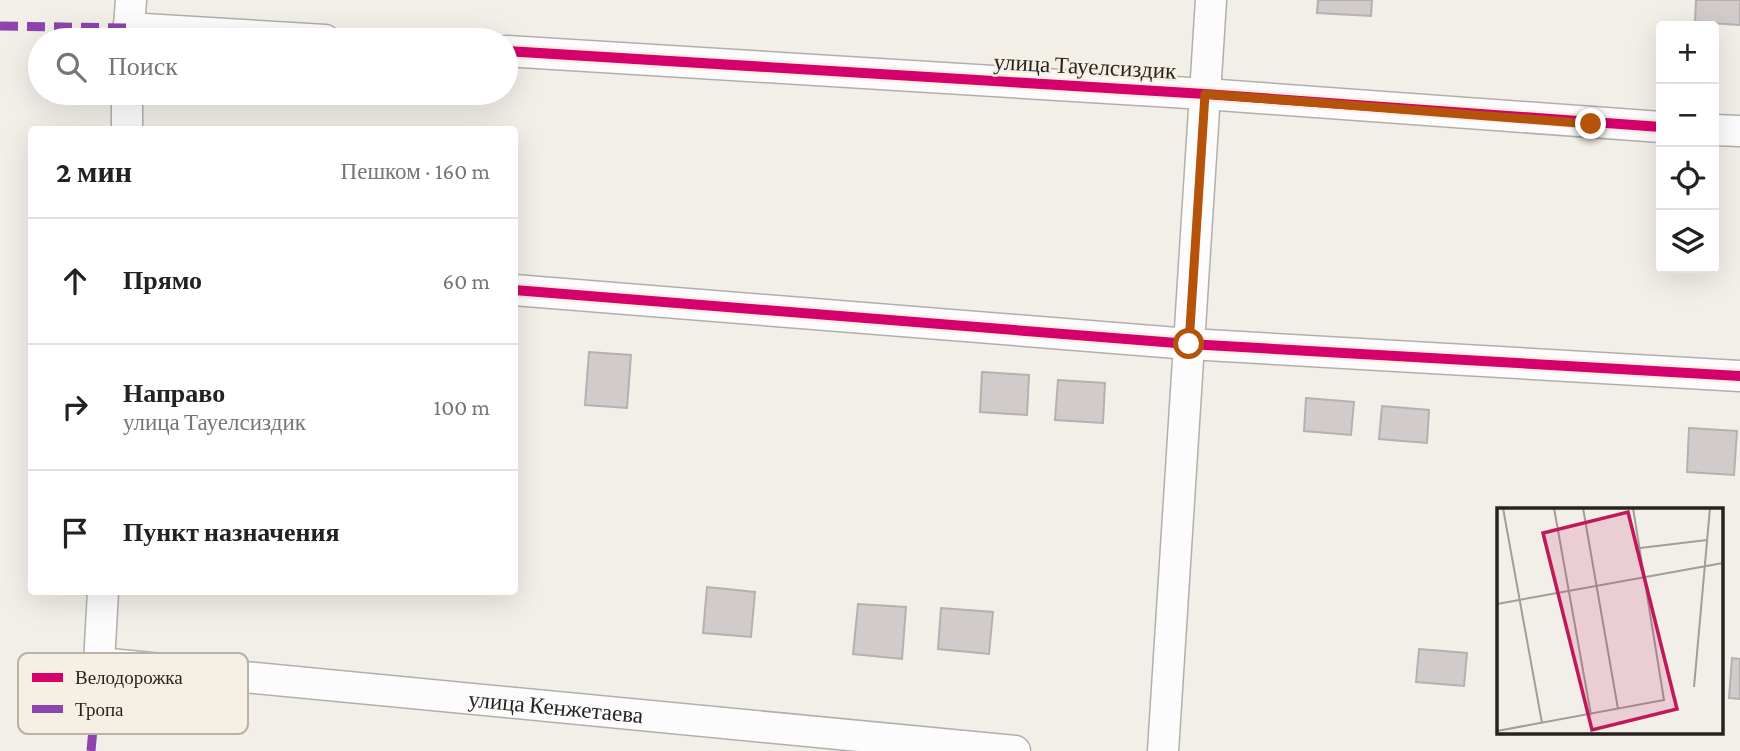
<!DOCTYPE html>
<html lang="ru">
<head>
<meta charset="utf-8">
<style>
	:root { --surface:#fff; --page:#f6f6f6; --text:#222; --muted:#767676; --line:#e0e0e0 }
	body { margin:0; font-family:"Crimson Pro",serif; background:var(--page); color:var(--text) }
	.controls { position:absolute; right:21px; top:21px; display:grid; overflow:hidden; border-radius:7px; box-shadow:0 7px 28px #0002 }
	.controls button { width:63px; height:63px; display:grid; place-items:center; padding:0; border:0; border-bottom:2px solid var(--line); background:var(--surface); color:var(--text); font:35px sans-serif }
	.stop { position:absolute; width:21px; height:21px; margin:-16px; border:5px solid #b45309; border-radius:50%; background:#fff }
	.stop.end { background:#b45309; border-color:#fff; box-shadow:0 2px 7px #0008 }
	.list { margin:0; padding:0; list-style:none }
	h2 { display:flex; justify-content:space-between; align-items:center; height:91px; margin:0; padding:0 28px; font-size:30px }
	h2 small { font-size:23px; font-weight:400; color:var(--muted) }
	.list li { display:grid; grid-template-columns:46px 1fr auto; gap:21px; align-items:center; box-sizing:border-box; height:126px; padding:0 28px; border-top:2px solid var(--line) }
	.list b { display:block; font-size:26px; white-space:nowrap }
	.list p { margin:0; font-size:23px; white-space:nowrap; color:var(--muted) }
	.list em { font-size:23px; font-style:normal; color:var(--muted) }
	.icon { flex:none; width:38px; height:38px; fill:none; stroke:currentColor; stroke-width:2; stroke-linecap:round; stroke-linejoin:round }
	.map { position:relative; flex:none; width:1740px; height:751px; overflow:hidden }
	.search { position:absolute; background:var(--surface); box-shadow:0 7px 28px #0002; left:28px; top:28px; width:490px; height:77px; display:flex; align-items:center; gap:18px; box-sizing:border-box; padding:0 24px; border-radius:38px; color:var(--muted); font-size:26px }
	.panel { position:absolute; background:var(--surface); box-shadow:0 7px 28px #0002; left:28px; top:126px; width:490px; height:469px; border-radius:7px }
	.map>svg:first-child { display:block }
	.building { fill:#d1cccb; stroke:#b5b1af; stroke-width:2 }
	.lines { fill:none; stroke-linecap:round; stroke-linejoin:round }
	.street-casing { stroke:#b2afaa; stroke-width:33 }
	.street { stroke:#fdfcfc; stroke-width:30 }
	.quiet { stroke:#8e44ad; stroke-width:9; stroke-dasharray:18 9; stroke-linecap:butt }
	.cycleway-casing { stroke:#f6efe4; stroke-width:15 }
	.cycleway { stroke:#d6006c; stroke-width:10 }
	.route { stroke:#b45309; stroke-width:9 }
	.labels { text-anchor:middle; stroke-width:5; stroke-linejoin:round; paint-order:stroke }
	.street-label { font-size:23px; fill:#272420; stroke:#f6efe4 }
	.inset-road { fill:none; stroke:#a19d98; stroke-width:2 }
	.view { fill:#c2185b; fill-opacity:0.15; stroke:#c2185b; stroke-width:3.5 }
	.inset-edge { fill:none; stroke:#272420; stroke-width:3.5 }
	.key { fill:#f6efe4; stroke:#b8b2a9; stroke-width:2 }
	.key-label { font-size:19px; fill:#272420 }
</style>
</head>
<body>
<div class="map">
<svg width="1740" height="751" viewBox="0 0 1740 751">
	<rect width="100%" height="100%" fill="#f2eee8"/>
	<g class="building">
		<path d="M1318,0H1372L1371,16L1317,13Z"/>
		<path d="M1696,0H1740V25L1695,22Z"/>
		<path d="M589,352L631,355L627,408L585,405Z"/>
		<path d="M982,372L1029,375L1027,415L980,412Z"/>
		<path d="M1058,380L1105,383L1103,423L1055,420Z"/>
		<path d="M1306,398L1354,402L1351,435L1304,431Z"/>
		<path d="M1382,406L1429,410L1427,443L1379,439Z"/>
		<path d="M1689,428L1737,431L1734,475L1687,472Z"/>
		<path d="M707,587L755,592L751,637L703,633Z"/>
		<path d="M858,604L906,607L902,659L853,654Z"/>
		<path d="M941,608L993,612L989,654L938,649Z"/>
		<path d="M1419,649L1467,653L1464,686L1416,682Z"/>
		<path d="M1732,658L1740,659V699L1729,698Z"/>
	</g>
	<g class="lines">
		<defs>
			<g id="street">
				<path d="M128,28L325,40"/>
				<path d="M128,40L131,0"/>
				<path d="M506,51L1205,94L1661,127"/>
				<path d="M127,130V93"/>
				<path d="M1714,130L1740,131"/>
				<path d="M514,290L1189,344L1740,376"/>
				<path id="s1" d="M103,592L99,663L1015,751"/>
				<path d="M1163,751L1211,0"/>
			</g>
		</defs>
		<use href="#street" class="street-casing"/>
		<use href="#street" class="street"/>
		<g class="quiet">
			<path d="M0,26L128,28"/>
			<path d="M91,751L99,663"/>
		</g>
		<defs>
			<g id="cycleway">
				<path d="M506,51L1205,94L1661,127"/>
				<path d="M514,290L1189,344L1740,376"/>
			</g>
		</defs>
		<use href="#cycleway" class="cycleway-casing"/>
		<use href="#cycleway" class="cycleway"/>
	</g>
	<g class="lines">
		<path class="route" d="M1189,344L1205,94L1591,124"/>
	</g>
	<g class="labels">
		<g class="street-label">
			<text transform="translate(1085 66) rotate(3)" y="8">улица Тауелсиздик</text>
			<text dy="8" stroke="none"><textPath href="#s1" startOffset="530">улица Кенжетаева</textPath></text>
		</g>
	</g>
	<g transform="translate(1497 508)">
		<rect width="226" height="226" fill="#f2eee8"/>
		<path class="inset-road" d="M6,0L45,215M57,0L94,207M86,0L121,201M143,40L210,32M0,96L226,55M197,179L213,0M0,223L167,192L136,0"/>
		<path class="view" d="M131,4L180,201L95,222L46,25Z"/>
		<rect width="226" height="226" class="inset-edge"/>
	</g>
	<rect x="18" y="653" width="230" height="81" rx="10" class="key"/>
	<rect x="32" y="673" width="31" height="9" fill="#d6006c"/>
	<rect x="32" y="705" width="31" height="8" fill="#8e44ad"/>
	<g class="key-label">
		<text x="75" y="684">Велодорожка</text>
		<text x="75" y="716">Тропа</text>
	</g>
</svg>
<div class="controls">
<button>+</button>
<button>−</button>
<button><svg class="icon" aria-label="locate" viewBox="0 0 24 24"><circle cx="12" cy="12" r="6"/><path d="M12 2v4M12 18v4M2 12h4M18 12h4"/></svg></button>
<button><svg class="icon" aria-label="layers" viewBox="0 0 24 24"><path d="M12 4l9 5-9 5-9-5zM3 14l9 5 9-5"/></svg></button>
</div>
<div class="stop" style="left:1189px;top:344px"></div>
<div class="stop end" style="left:1591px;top:124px"></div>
<div class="search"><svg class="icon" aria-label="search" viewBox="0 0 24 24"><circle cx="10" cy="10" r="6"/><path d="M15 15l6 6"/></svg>Поиск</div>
<section class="panel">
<h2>2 мин<small>Пешком · 160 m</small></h2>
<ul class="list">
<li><svg class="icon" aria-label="ahead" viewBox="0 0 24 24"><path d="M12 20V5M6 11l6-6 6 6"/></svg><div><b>Прямо</b></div><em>60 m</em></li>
<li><svg class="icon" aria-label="right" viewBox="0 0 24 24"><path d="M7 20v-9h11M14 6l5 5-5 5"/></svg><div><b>Направо</b><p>улица Тауелсиздик</p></div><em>100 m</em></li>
<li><svg class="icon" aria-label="arrive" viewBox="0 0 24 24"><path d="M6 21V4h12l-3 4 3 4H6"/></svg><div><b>Пункт назначения</b></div></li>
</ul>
</section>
</div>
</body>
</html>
